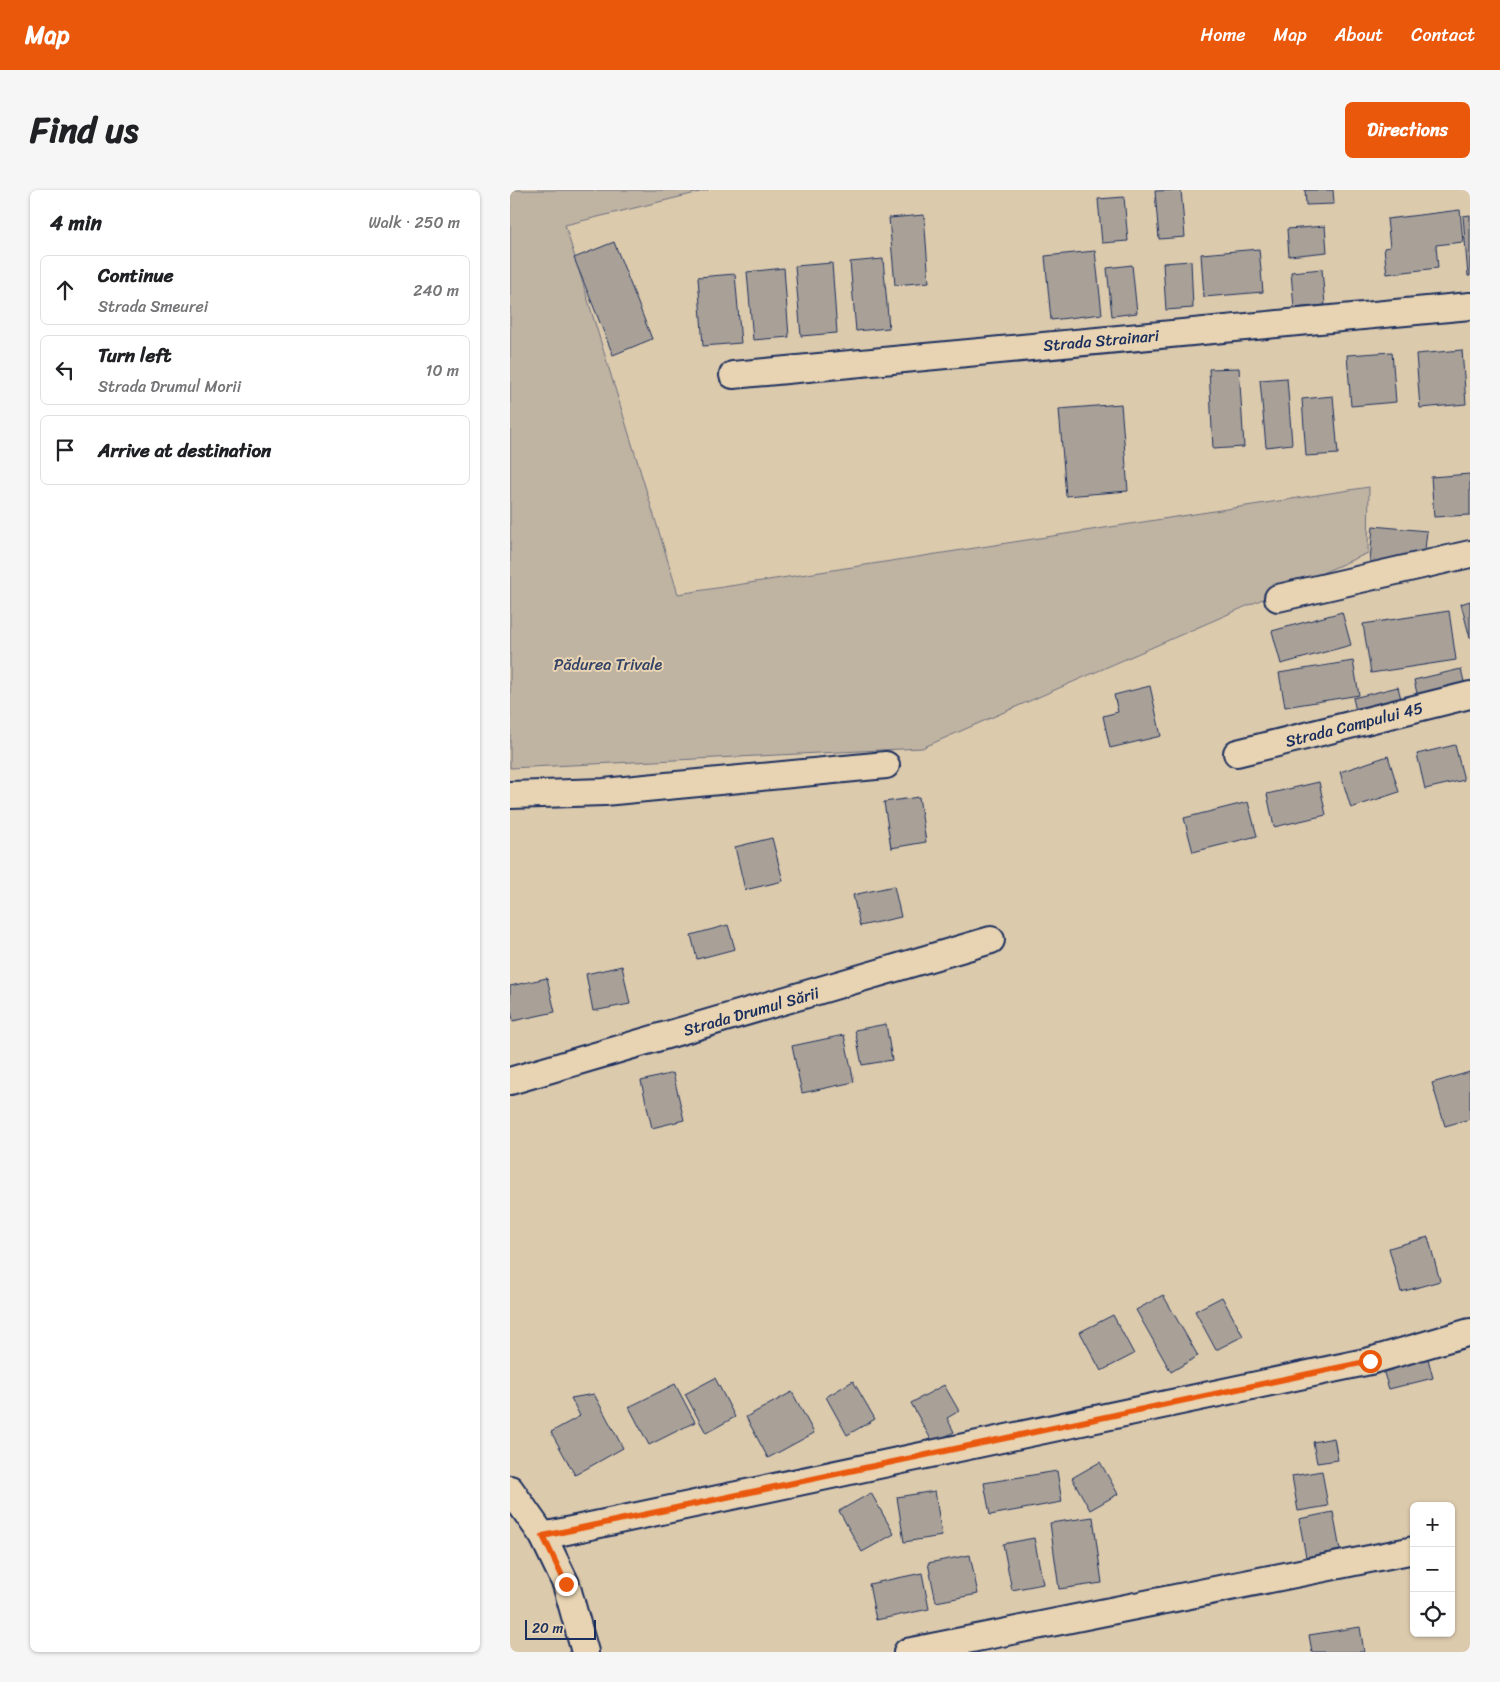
<!DOCTYPE html>
<html lang="en">
<head>
<meta charset="utf-8">
<style>
	:root { --surface:#fff; --page:#f6f6f6; --text:#202124; --muted:#757577; --line:#e0e0e0; --accent:#ea580c }
	body { margin:0; font-family:Sriracha,sans-serif; background:var(--page); color:var(--text) }
	.controls { position:absolute; right:15px; bottom:15px; display:grid; overflow:hidden; border-radius:8px; box-shadow:0 1px 4px #0004 }
	.controls button { width:45px; height:45px; display:grid; place-items:center; padding:0; border:0; border-bottom:1px solid var(--line); background:var(--surface); color:var(--text); font:25px sans-serif }
	.scale { position:absolute; left:15px; bottom:12px; width:71px; box-sizing:border-box; padding-left:5px; border:2px solid #1b2f5e; border-top:0; font-size:14px; line-height:18px; white-space:nowrap; color:#1b2f5e; -webkit-text-stroke:4px #e8d4b2; paint-order:stroke }
	.stop { position:absolute; width:15px; height:15px; margin:-11px; border:4px solid #ea580c; border-radius:50%; background:#fff }
	.stop.end { background:#ea580c; border-color:#fff; box-shadow:0 1px 5px #0008 }
	.list { margin:0; padding:0; list-style:none }
	h2 { display:flex; justify-content:space-between; align-items:center; height:65px; margin:0; padding:0 20px; font-size:21px }
	h2 small { font-size:16px; font-weight:400; color:var(--muted) }
	.list li { display:grid; grid-template-columns:32px 1fr auto; gap:15px; align-items:center; box-sizing:border-box; height:70px; margin:0 10px 10px; padding:0 10px; border:1px solid var(--line); border-radius:8px }
	.list b { display:block; font-size:19px; white-space:nowrap }
	.list p { margin:0; font-size:16px; white-space:nowrap; color:var(--muted) }
	.list em { font-size:16px; font-style:normal; color:var(--muted) }
	.icon { flex:none; width:28px; height:28px; fill:none; stroke:currentColor; stroke-width:2; stroke-linecap:round; stroke-linejoin:round }
	.map { position:relative; flex:none; width:960px; height:1462px; overflow:hidden; border-radius:8px }
	header { display:flex; align-items:center; gap:30px; box-sizing:border-box; height:70px; padding:0 25px; background:var(--accent); color:#fff }
	header strong { font-size:24px }
	nav { display:flex; gap:28px; margin-inline-start:auto; font-size:18px }
	.intro { display:flex; align-items:center; justify-content:space-between; box-sizing:border-box; height:120px; padding:0 30px }
	h1 { margin:0; font-size:35px }
	.button { padding:12px 22px; border-radius:8px; background:var(--accent); color:#fff; font-size:18px; font-weight:700 }
	main { display:flex; gap:30px; padding:0 30px }
	aside { flex:1; background:var(--surface); border-radius:8px; box-shadow:0 1px 4px #0004 }
	.map>svg:first-child { display:block }
	.green { fill:#bfb3a2; stroke:#6d7180 }
	.building { fill:#a9a198; stroke:#1b2f5e }
	.lines { fill:none; stroke-linecap:round; stroke-linejoin:round }
	.minor-casing { stroke:#1b2f5e; stroke-width:30 }
	.minor { stroke:#e8d4b2; stroke-width:26 }
	.route { stroke:#ea580c; stroke-width:6 }
	.labels { text-anchor:middle; stroke-width:4; stroke-linejoin:round; paint-order:stroke }
	.street-label { font-size:16px; fill:#1b2f5e; stroke:#e8d4b2 }
	.park-label { font-size:16px; fill:#344368; stroke:#e8d4b2 }
</style>
</head>
<body>
<header>
<strong>Map</strong>
<nav><a>Home</a><a>Map</a><a>About</a><a>Contact</a></nav>
</header>
<div class="intro"><h1>Find us</h1><a class="button">Directions</a></div>
<main>
<aside>
<h2>4 min<small>Walk · 250 m</small></h2>
<ul class="list">
<li><svg class="icon" aria-label="ahead" viewBox="0 0 24 24"><path d="M12 20V5M6 11l6-6 6 6"/></svg><div><b>Continue</b><p>Strada Smeurei</p></div><em>240 m</em></li>
<li><svg class="icon" aria-label="left" viewBox="0 0 24 24"><path d="M17 20v-9H6M10 6l-5 5 5 5"/></svg><div><b>Turn left</b><p>Strada Drumul Morii</p></div><em>10 m</em></li>
<li><svg class="icon" aria-label="arrive" viewBox="0 0 24 24"><path d="M6 21V4h12l-3 4 3 4H6"/></svg><div><b>Arrive at destination</b></div></li>
</ul>
</aside>
<div class="map">
<svg width="960" height="1462" viewBox="0 0 960 1462">
	<rect width="100%" height="100%" fill="#dccaad"/>
	<filter id="ink" filterUnits="userSpaceOnUse"><feTurbulence type="fractalNoise" baseFrequency=".02" numOctaves="2"/><feDisplacementMap in="SourceGraphic" scale="10" xChannelSelector="R" yChannelSelector="G"/><feConvolveMatrix kernelMatrix="1 2 1 2 8 2 1 2 1" color-interpolation-filters="sRGB"/></filter>
	<g filter="url(#ink)">
		<path class="green" d="M0,0H198L55,35L168,404L859,297L858,363L412,558L0,578Z"/>
		<g class="building">
			<path d="M671,0L675,47L649,49L645,1Z"/>
			<path d="M795,0H823L824,14L796,15Z"/>
			<path d="M614,7L618,51L592,53L588,9Z"/>
			<path d="M950,20L953,52L926,55L928,78L877,84L874,58L880,57L877,29Z"/>
			<path d="M414,25L419,92L385,95L379,28Z"/>
			<path d="M960,25V86H958L953,26Z"/>
			<path d="M815,36L817,62L779,66L777,39Z"/>
			<path d="M104,52L142,149L103,165L64,68Z"/>
			<path d="M749,59L753,102L694,107L691,64Z"/>
			<path d="M585,61L592,124L541,130L535,66Z"/>
			<path d="M373,69L379,138L346,141L340,72Z"/>
			<path d="M681,71L683,118L656,120L653,73Z"/>
			<path d="M322,73L327,143L291,146L285,76Z"/>
			<path d="M622,75L627,123L602,126L597,78Z"/>
			<path d="M274,78L279,147L243,150L237,82Z"/>
			<path d="M812,79L815,115L784,118L781,82Z"/>
			<path d="M225,84L231,153L193,156L188,87Z"/>
			<path d="M952,160L956,214L910,218L906,164Z"/>
			<path d="M882,162L886,212L841,216L837,165Z"/>
			<path d="M729,178L734,257L703,259L699,179Z"/>
			<path d="M777,188L782,254L756,257L750,190Z"/>
			<path d="M823,206L828,264L796,266L792,209Z"/>
			<path d="M611,214L618,301L556,306L549,219Z"/>
			<path d="M960,284V325L924,327L921,287Z"/>
			<path d="M863,336L917,341L914,369L859,383Z"/>
			<path d="M960,411V448L951,414Z"/>
			<path d="M939,421L946,470L861,483L853,434Z"/>
			<path d="M832,422L841,455L771,474L762,441Z"/>
			<path d="M843,471L849,505L775,517L769,483Z"/>
			<path d="M951,479L955,496L908,508L904,490Z"/>
			<path d="M640,496L651,546L600,558L593,526L608,522L604,505Z"/>
			<path d="M888,497L892,513L847,525L843,508Z"/>
			<path d="M945,555L954,590L915,599L907,564Z"/>
			<path d="M878,566L889,602L841,618L830,582Z"/>
			<path d="M809,592L816,625L764,637L757,604Z"/>
			<path d="M409,607L416,652L381,658L374,612Z"/>
			<path d="M738,612L747,646L683,662L674,628Z"/>
			<path d="M262,648L273,691L235,700L225,657Z"/>
			<path d="M384,696L391,727L350,736L343,705Z"/>
			<path d="M218,735L225,759L187,769L181,745Z"/>
			<path d="M112,776L120,814L83,821L76,784Z"/>
			<path d="M37,788L45,822L3,831L0,816V796Z"/>
			<path d="M376,834L382,870L352,875L345,840Z"/>
			<path d="M334,845L344,892L292,903L282,856Z"/>
			<path d="M960,882V929L935,936L922,893Z"/>
			<path d="M163,883L174,930L142,938L131,891Z"/>
			<path d="M918,1047L930,1091L891,1102L879,1058Z"/>
			<path d="M653,1105L688,1166L661,1182L626,1120Z"/>
			<path d="M712,1107L733,1146L706,1160L685,1121Z"/>
			<path d="M603,1125L624,1164L591,1181L570,1142Z"/>
			<path d="M917,1165L923,1188L879,1199L872,1177Z"/>
			<path d="M205,1188L225,1227L196,1243L175,1204Z"/>
			<path d="M343,1191L365,1229L337,1245L316,1207Z"/>
			<path d="M165,1194L185,1232L139,1255L119,1217Z"/>
			<path d="M434,1195L449,1221L437,1228L444,1242L423,1253L401,1213Z"/>
			<path d="M282,1202L304,1243L258,1268L236,1227Z"/>
			<path d="M84,1204L113,1258L65,1285L41,1242L70,1226L61,1208Z"/>
			<path d="M824,1248L828,1270L807,1273L803,1252Z"/>
			<path d="M590,1272L608,1304L580,1320L562,1288Z"/>
			<path d="M547,1281L552,1312L480,1325L474,1293Z"/>
			<path d="M812,1281L818,1316L788,1321L782,1286Z"/>
			<path d="M425,1301L432,1346L394,1352L387,1307Z"/>
			<path d="M361,1303L384,1344L352,1362L329,1321Z"/>
			<path d="M823,1322L830,1360L796,1367L789,1329Z"/>
			<path d="M583,1327L592,1393L549,1399L540,1333Z"/>
			<path d="M524,1348L533,1394L502,1400L493,1354Z"/>
			<path d="M460,1365L468,1404L426,1412L418,1373Z"/>
			<path d="M412,1383L419,1419L366,1430L359,1394Z"/>
			<path d="M850,1437L854,1462H802L799,1445Z"/>
		</g>
		<g class="lines">
			<defs>
				<g id="minor">
					<path d="M223,185L960,116"/>
					<path d="M768,408L960,364"/>
					<path d="M727,563L960,505"/>
					<path d="M0,605L94,602L376,575"/>
					<path d="M0,891L481,750"/>
					<path d="M0,1299L33,1346L56,1394L75,1462"/>
					<path d="M33,1346L860,1171L960,1142"/>
					<path d="M397,1462L904,1360"/>
				</g>
			</defs>
			<use href="#minor" class="minor-casing"/>
			<use href="#minor" class="minor"/>
		</g>
	</g>
	<g class="lines" filter="url(#ink)">
		<path class="route" d="M56,1394L33,1346L860,1171"/>
	</g>
	<g class="labels">
		<g class="street-label">
			<text transform="translate(591 150) rotate(-5)" y="6">Strada Strainari</text>
			<text transform="translate(844 534) rotate(-14)" y="6">Strada Campului 45</text>
			<text transform="translate(241 821) rotate(-16)" y="6">Strada Drumul Sării</text>
		</g>
		<g class="park-label">
			<text x="98" y="480">Pădurea Trivale</text>
		</g>
	</g>
</svg>
<div class="controls">
<button>+</button>
<button>−</button>
<button><svg class="icon" aria-label="locate" viewBox="0 0 24 24"><circle cx="12" cy="12" r="6"/><path d="M12 2v4M12 18v4M2 12h4M18 12h4"/></svg></button>
</div>
<div class="scale">20 m</div>
<div class="stop" style="left:860px;top:1171px"></div>
<div class="stop end" style="left:56px;top:1394px"></div>
</div>
</main>
</body>
</html>
